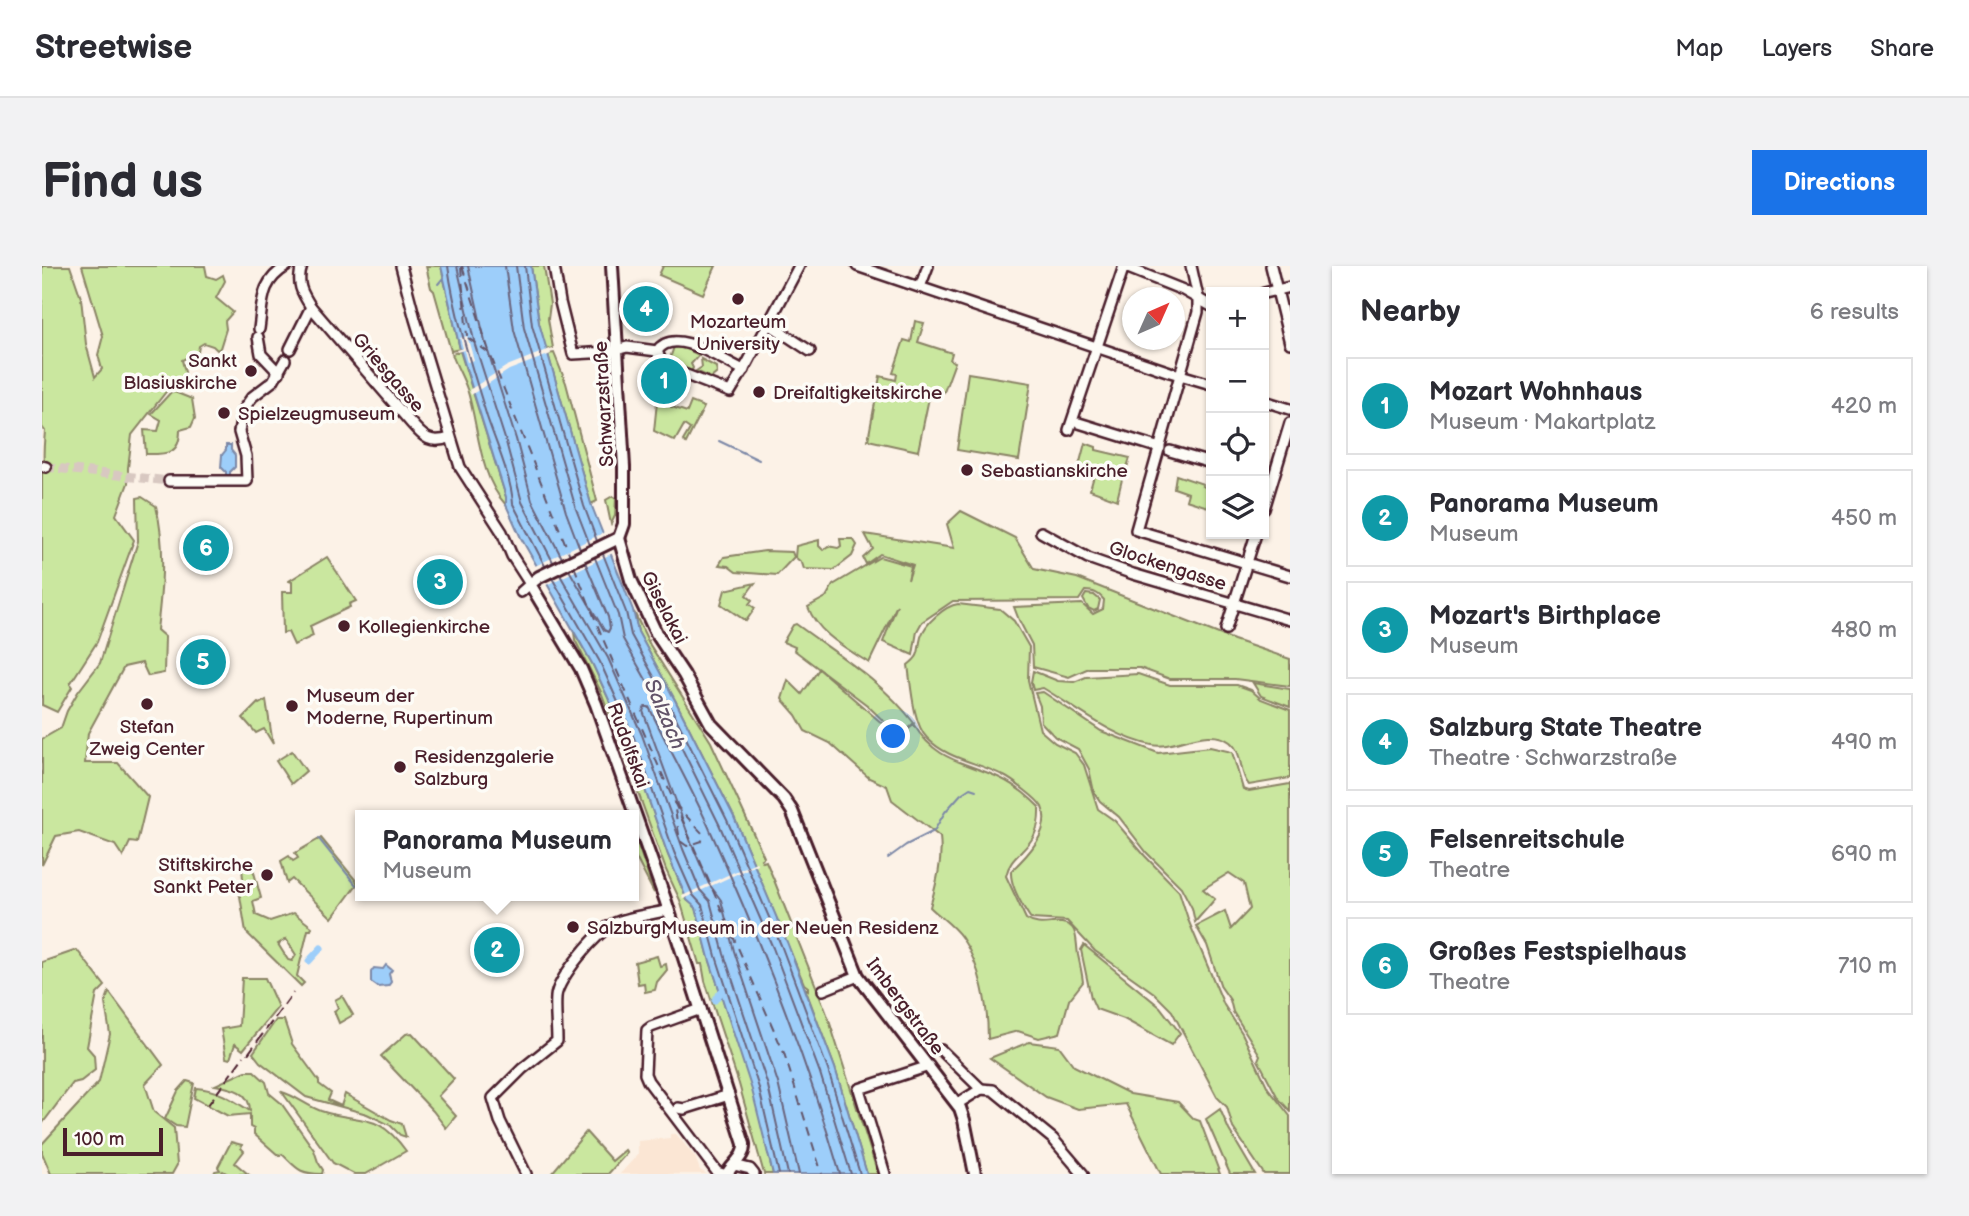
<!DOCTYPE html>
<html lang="en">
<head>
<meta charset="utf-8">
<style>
	:root { --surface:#fff; --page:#f2f2f3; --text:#2b2b33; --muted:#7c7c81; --line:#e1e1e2; --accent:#1a73e8 }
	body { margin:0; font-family:"Balsamiq Sans",sans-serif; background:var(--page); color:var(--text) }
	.controls { position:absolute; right:21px; top:21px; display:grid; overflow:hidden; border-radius:0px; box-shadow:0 2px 5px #0004 }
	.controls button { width:63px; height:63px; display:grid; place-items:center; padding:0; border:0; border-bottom:2px solid var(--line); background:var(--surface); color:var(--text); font:35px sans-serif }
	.compass { position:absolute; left:1080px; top:21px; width:63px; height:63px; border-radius:50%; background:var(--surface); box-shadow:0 2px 5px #0004; rotate:45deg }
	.scale { position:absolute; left:21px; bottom:18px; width:100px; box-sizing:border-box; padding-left:7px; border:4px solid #4a1f2b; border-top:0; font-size:19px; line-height:24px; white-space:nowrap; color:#4a1f2b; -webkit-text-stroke:5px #fdfcf7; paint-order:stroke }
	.you { position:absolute; left:852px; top:471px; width:24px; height:24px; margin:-18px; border:5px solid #fff; border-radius:50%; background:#1a73e8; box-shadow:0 0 0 10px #1a73e833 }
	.badge { display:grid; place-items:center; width:46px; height:46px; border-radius:50%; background:var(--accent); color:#fff; font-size:23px; font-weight:700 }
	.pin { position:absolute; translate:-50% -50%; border:4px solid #fff; box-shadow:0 2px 7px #0006 }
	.popup { position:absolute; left:313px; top:544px; width:284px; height:91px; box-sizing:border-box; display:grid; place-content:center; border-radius:0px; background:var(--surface); filter:drop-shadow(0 2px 5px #0005); font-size:23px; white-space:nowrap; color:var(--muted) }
	.popup b { font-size:26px; color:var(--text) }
	.popup::after { content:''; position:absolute; left:50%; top:100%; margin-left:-14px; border:14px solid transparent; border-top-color:var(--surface) }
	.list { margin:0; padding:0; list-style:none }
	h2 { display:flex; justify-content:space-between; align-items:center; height:91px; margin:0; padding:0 28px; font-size:30px }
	h2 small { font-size:23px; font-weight:400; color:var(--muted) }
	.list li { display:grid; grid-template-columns:46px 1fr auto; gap:21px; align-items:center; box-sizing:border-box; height:98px; margin:0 14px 14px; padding:0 14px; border:2px solid var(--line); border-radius:0px }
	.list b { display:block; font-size:26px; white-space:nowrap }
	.list p { margin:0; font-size:23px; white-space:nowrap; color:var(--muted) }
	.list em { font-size:23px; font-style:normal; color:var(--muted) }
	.icon { flex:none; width:38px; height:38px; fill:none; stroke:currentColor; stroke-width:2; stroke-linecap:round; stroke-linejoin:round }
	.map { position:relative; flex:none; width:1248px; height:908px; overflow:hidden; border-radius:0px }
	header { display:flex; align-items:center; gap:42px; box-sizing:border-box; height:98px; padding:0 35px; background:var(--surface); border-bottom:2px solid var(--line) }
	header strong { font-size:33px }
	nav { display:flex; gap:38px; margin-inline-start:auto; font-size:24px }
	.intro { display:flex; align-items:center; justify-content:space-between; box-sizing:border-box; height:168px; padding:0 42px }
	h1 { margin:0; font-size:49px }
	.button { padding:18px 32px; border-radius:0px; background:var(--accent); color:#fff; font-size:24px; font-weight:700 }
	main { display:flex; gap:42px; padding:0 42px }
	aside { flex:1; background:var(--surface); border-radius:0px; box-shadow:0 2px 5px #0004 }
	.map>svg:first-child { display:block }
	.built { fill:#fbe6d4 }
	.green { fill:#cae79f; stroke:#8a8365; stroke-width:2; fill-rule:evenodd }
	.water { fill:#9dcefa; stroke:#7c88a7; stroke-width:2 }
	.pier { fill:#fcf2e7 }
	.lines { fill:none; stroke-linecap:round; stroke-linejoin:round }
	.shore { stroke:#6b657e; stroke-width:2 }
	.stream { stroke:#7c88a7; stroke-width:2 }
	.canal { stroke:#9dcefa; stroke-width:7 }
	.ferry { stroke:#635469; stroke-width:2; stroke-dasharray:9 7; stroke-linecap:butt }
	.minor-tunnel { stroke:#d8c8c1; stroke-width:9; stroke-dasharray:9 4.5; stroke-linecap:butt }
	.minor-casing { stroke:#4a1f2b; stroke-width:14 }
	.major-casing { stroke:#4a1f2b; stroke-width:16 }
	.minor { stroke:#fdfcf7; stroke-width:9 }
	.major { stroke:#fdfcf7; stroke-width:10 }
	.rail { stroke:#4a1f2b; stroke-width:2; stroke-dasharray:10 5; stroke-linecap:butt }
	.poi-dot { fill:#4a1f2b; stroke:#fdfcf7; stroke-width:2.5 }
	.labels { text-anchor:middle; stroke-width:7; stroke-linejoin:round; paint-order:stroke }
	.poi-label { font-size:19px; fill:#4a1f2b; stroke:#fdfcf7; text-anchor:start }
	.street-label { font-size:19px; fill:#4a1f2b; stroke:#fdfcf7 }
	.water-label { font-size:21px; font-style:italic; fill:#635469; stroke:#fdfcf7 }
</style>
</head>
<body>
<header>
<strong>Streetwise</strong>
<nav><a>Map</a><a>Layers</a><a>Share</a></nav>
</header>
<div class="intro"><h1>Find us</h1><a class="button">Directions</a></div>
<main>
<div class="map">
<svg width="1248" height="908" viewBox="0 0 1248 908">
	<rect width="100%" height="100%" fill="#fcf2e7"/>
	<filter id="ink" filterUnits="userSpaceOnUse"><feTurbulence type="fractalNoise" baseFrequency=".0143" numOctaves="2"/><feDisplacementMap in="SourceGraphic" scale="14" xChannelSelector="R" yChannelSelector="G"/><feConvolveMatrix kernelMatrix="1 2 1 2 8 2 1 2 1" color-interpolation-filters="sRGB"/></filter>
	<g filter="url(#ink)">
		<path class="built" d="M628,868H634L653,891L658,904L665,908H578L596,888V875L628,872Z"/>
		<g class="green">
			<path d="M0,0H28L39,32L44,78L53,111L60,103L56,89L61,70L40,0H163L165,10L174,13L181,9L183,15L174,32L191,46L183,55L184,63L178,82L175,84L171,80L162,77L157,80L156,86L140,94L143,106L142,113L127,122L90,169L86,202V217L74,249L92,274L55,376L28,418L30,421L15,446L0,439V206H3C0,191 2,179 3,165L0,161Z"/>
			<path d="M384,0H399L418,83L409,85L392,25L389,22Z"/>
			<path d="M489,0H502L508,38L506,53L511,82L504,84L497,57Z"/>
			<path d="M621,0H674L661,28L617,9Z"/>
			<path d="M873,55L882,57L876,76L910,87L908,94L913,96L902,126L889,122L876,185L826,174L838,110L854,114L855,108L851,107L862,74L869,76Z"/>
			<path d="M636,79L657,89L649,98L651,102L649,106L627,95L632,81Z"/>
			<path d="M418,85L464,231V239C436,209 437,160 425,123C421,111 414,100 410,88Z"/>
			<path d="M512,87L524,117L554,231L555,235L549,238L506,88Z"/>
			<path d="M659,93L674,101L675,107L669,112L654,105L660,101Z"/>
			<path d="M926,107L989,117L977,194L915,184Z"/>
			<path d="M130,125L150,133L153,152L149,161L138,164C138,189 125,188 104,188L102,164L116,165L119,154L109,148Z"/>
			<path d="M615,136L645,146L649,136L662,141L644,177L641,175L648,163L642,159L633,175L612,165Z"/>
			<path d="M1043,177L1054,181V184L1088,192L1085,201H1083L1075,234L1048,224L1053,206L1037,200Z"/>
			<path d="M1134,209L1161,218L1160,220L1169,223V242L1144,234L1146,227L1132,222Z"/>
			<path d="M571,230L574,232L573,250L569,258L564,234Z"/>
			<path d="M100,231L114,240C124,282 120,322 115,364L123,371L122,407L106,410L100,397L82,401L46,467L43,497H76L106,531L95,577L88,576L81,591L73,579L37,566L14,570L0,599V473L19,462L25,445L36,426L58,397L96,275L95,232Z"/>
			<path d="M919,245L973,272L992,303L1035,312L1192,374L1248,393V420L1193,413H1128L1098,402H1047L1027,411L991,401L990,379L977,354L972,341L1040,338L1051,348L1061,343L1062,334C1056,327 1052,325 1043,325L1037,334L911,335L880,356L875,365L871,389L841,376L855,339L827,397C804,382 776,368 766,341L784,331L791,319L838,291L869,300L866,314L871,299L838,288L824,298L821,292L831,283L823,268L912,282L905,258Z"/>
			<path d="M798,273H811L815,279L810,290L792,304L762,303L760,297L753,291L754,280L777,274V280L781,284L786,280L796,282L799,280Z"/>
			<path d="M723,285L750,286L752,291L735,309L694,306L686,300L677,299L682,291Z"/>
			<path d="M285,291L314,335L307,338L308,341L268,360L271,370L252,379L246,366L241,367L240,326H250V316L247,315Z"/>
			<path d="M713,317L704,329L710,334L707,338L713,342L704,355L679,338L683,324Z"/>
			<path d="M1044,328L1052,329L1058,334L1056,343L1052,345L1046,342L1041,333Z"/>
			<path d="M916,338L958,343L972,355L987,381L986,414L998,464L1013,477L1033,487L1042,499L1056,543L1073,555L1103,590L1137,625L1147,656L1182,739L1200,767L1226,822L1248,850V908H1222L1191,862L1185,841L1175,831L1130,745L1112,727L1053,685L1025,655L989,653C981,641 968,619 969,605C985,590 1010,565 1000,541C996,533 970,514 962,510C937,496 906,494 885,472C871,458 869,419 866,399C880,388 875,386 879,371C883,357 903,340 916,338Z"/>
			<path d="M592,346L608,379L669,476L718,582L722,591L719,593L721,596L724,595L732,614L785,748L836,908H825L793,802L763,722L766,724V721L762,718L692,551L633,434L596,366Z"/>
			<path d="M754,358C796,389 840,415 872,457L857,470L825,439L752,384L753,381L741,376L751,359Z"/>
			<path d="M532,366L551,399L586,475L626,589L645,634L654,641L667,692L711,824L731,908H722L697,818L663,715L660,698H657L638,634L624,604L573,462L559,426L533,374Z"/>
			<path d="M777,403L856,471L872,459C895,496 922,495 958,512C971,518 987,531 997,541C999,585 969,583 964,610L984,653C993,659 1000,658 1010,657C1038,655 1033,670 1036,689C1038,698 1040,707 1041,716L1027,734L1018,767L997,772L976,765L946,773C946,740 939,700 920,672C912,660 898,651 888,641C894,619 901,594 898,571L850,534L845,520L827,512L788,477L763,465L754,449L740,433L746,414L760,428Z"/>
			<path d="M991,405L1016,415L1032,416L1044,411L1096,408L1128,419H1195L1209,424L1219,433L1248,444V512L1207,519C1196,507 1202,487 1188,476C1165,459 1132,484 1110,479C1070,471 1036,443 1001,422L991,424L989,416Z"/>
			<path d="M1211,417L1248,423V441L1219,430Z"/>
			<path d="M1001,426L1059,465L1116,487L1168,481L1190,486L1201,523L1207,525L1248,518V845L1236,832L1216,794L1218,789L1191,746L1188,734L1179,721L1165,679L1154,660L1183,645L1189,663L1208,643L1202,617L1187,607L1161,623L1173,633L1153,656L1150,642L1139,621L1105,587L1077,551L1058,535L1052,526L1047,503L1036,483L1013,471L999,456L998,440L993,427Z"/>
			<path d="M224,434L231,478L222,463L214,467L201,452L216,437L217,438Z"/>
			<path d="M250,485L264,505L249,518L234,495Z"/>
			<path d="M279,572L316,617L290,652L250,613L245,617L239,595L247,590L251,595L256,592L253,587Z"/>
			<path d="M592,579H596L612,627L593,590Z"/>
			<path d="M210,599L219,632L211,635L214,649L228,655L252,647L270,661L269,664H266L255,710L262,717L259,720L204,666L197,624L202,623L200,602ZM244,673L254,689L250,695L246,694L236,678Z"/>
			<path d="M1042,679L1118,741L1138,767L1129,779L1082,753L1054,743L1049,732L1039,684Z"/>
			<path d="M35,684L63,720L55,728L45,781L52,789L53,804L39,815L31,817L0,858V696Z"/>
			<path d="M615,690L618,700L624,698L625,704L615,716L613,724L603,726L602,717L596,718L593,696Z"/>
			<path d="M200,712H223L236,741L201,784L193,778L188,793L184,792L179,763L197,760Z"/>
			<path d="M67,726L121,799L103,818L112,846L132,862L135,899L130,908H9L0,887V878L57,816L68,768L63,737Z"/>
			<path d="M300,730L311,749L297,757L292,745L296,742L293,734Z"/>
			<path d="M234,754H242L250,778L277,815V818L289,827L286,834L299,840L303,828L349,854L360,858L364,871L358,869L348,859L325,848L264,831L218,796L211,787Z"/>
			<path d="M370,767L412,813L396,830L414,850L404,862L391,845L339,790L364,768Z"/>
			<path d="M987,776L1017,780L1032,800L1088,828L1136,836L1152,853L1158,855L1178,908H1119L1084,838L1036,843L1004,831L948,792Z"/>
			<path d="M204,805H212L224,816L227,827L239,837L272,884L276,896L281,904L280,908C256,908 255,902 240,888L237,890L212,868V863L208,861V848L186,850L152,832L154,822C175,823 191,834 208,845C208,825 189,822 173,819Z"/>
			<path d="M145,815L152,817L143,861L134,860L123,853L136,825Z"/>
			<path d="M240,826C254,830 265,840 279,845C319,858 335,844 364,885L324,908H312L291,897Z"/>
			<path d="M1178,843L1187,864L1213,908H1188L1164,853Z"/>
			<path d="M544,866L570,895L583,884L585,887L566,908H509Z"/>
			<path d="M189,876L200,879L199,882L202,885L193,897L206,908H186L181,905L179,908H172L173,905L178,904L176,901Z"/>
		</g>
		<g class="water">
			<path d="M399,0H489L497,57L506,88L549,238L591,344L596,366L633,434L692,551L745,676L793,802L825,908H731L710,824L667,692L654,642L645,634L626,589L586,475L551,399L479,272L464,239V231L418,83Z"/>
			<path d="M184,179H189V184L193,189V201L188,206V210H184V206L179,201L180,189L184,184Z"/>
			<path d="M344,699L350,704L347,708L349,716L346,720L336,721L329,716V706L332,702L341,703Z"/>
		</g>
		<g class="pier">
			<path d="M425,70L432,94L425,96L422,84L415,86L414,84L421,82L418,72Z"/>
			<path d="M508,83L509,88L467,104L429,129L427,124L465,100Z"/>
			<path d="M563,266L571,287L502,320L491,301Z"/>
			<path d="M714,596L716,598L641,633L640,630Z"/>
		</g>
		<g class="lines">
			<g class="shore">
				<path d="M406,0C413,51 430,102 445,151C453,175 470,213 471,238L503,300"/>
				<path d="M415,0L433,79L464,176L480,236L511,296"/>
				<path d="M426,0L443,76L474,173L490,234L520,292"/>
				<path d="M463,0L472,64L524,246L538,283"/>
				<path d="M474,0L482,62L534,243L548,279"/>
				<path d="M483,0L490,59L542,240L555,275"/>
				<path d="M561,288L584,346L589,369L627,438L685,554L739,679L786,804L818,908"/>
				<path d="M553,292L576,349L581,373L620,442L677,558L731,682L778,807L809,908"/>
				<path d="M527,304L562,364L566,366L568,362L566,351L543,296"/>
				<path d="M518,309L566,392L600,469L641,583L658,624L668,635L682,688L726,820L746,908"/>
				<path d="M510,312L558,396L592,472L632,586L651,629L660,639L674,690L717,822L737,908"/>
				<path d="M757,908L736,817L692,685L679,634L667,618L650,579L601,445L603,441H607L610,447C629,487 651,525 669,566C719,677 764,791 798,908"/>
			</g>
			<g class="stream">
				<path d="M396,18L402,11"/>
				<path d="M677,175L717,194"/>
				<path d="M277,573L314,619"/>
				<path d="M846,592L864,579L892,565L903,546L919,528L928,522L934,524"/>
			</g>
			<g class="canal">
				<path d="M267,695L279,682"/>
				<path d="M673,734L679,726"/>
			</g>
			<g class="ferry">
				<path d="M420,0L448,88L529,292"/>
				<path d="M419,1L425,70"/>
				<path d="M426,72L447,87"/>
				<path d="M532,300L561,373L742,787L780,908"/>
				<path d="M632,537L661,568L660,575L645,580L638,575Z"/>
			</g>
			<path class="minor-tunnel" d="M4,201L127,215"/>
			<defs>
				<g id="minor">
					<path d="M260,0C254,17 260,27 269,41L369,157C382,172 388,178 408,172"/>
					<path d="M359,0L373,53L418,201L460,266L470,290L488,318L479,326"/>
					<path d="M512,0L518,36L531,88L567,86L585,81L615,85"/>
					<path d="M815,0L1128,106L1169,118"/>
					<path d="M1081,0L1141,24L1169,40"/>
					<path d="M1149,0L1156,31V46L1094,264L1248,310"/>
					<path d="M1229,0L1248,77"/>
					<path d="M878,21L886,0"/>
					<path d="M1222,27L1248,21"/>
					<path d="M727,58L768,85"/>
					<path d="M217,63C221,35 218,16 245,0"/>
					<path d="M216,71L219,88L237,107"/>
					<path d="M248,83L269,41"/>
					<path d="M615,85L621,100L688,126L705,98L757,0"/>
					<path d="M615,85C633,59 680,95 702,104"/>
					<path d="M1222,135L1248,143"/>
					<path d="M1037,157L1118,182"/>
					<path d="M1027,164L1082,0"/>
					<path d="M1128,185L1169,197"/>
					<path d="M0,200L4,201"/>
					<path d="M127,215H205L204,190L197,166L201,144L210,131L231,115L243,94"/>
					<path d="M1222,243L1248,157"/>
					<path d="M999,266L1046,292L1091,308L1248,354"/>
					<path d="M1184,363L1214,268"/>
					<path d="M781,724L816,710"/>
					<path d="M659,743L609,761L605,764L603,808L606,815L675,906L681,908"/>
					<path d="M899,784L939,823"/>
					<path d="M915,838L939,823L951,824L1011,873L1041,908"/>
					<path d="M636,842L642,843L687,829"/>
					<path d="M692,899L708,903L712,908"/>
					<path d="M484,908L458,855L451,832L480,803L515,775C515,761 513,746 514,731C515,713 556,664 573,657C589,650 609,649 626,644"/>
					<path d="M843,908L817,823L887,800"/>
				</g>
				<g id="major">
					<path d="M570,0L582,201V258L577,272"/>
					<path d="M577,272L589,314L614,367L642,409L669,458L742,533L750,545L816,710L918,842L922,854L933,908"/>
					<path d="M577,272L497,311L488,318L539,403L554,438L623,633L702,878C703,891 691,897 685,908"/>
				</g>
			</defs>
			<use href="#minor" class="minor-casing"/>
			<use href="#major" class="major-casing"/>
			<use href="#minor" class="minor"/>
			<use href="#major" class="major"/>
			<g class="rail">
				<path d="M206,788L251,727"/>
				<path d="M166,839L202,790"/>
			</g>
		</g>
	</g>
	<g class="poi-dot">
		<circle cx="696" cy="33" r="7"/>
		<circle cx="209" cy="105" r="7"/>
		<circle cx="717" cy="126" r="7"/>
		<circle cx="182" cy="147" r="7"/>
		<circle cx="925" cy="204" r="7"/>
		<circle cx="302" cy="360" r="7"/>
		<circle cx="105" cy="438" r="7"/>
		<circle cx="250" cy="440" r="7"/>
		<circle cx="358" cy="501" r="7"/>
		<circle cx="225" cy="609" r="7"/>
		<circle cx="531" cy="661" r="7"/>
	</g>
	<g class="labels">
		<g class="poi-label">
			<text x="696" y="62" text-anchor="middle">Mozarteum<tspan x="696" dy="22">University</tspan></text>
			<text x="195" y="101" text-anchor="end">Sankt<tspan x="195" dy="22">Blasiuskirche</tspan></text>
			<text x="731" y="133">Dreifaltigkeitskirche</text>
			<text x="196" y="154">Spielzeugmuseum</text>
			<text x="939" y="211">Sebastianskirche</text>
			<text x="316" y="367">Kollegienkirche</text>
			<text x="264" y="436">Museum der<tspan x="264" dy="22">Moderne, Rupertinum</tspan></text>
			<text x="105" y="467" text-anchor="middle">Stefan<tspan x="105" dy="22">Zweig Center</tspan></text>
			<text x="372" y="497">Residenzgalerie<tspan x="372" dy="22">Salzburg</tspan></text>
			<text x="211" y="605" text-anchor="end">Stiftskirche<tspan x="211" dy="22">Sankt Peter</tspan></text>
			<text x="545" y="668">SalzburgMuseum in der Neuen Residenz</text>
		</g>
		<g class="street-label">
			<text transform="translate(347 106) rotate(49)" y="7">Griesgasse</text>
			<text transform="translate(561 138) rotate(-93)" y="7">Schwarzstraße</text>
			<text transform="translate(1126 299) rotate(18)" y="7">Glockengasse</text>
			<text transform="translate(623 341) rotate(63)" y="7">Giselakai</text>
			<text transform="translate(587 479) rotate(70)" y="7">Rudolfskai</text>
			<text transform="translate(864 740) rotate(53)" y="7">Imbergstraße</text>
		</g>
		<g class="water-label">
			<text transform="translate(623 448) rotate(67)" y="7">Salzach</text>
		</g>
	</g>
</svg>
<div class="controls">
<button>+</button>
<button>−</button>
<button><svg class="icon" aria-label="locate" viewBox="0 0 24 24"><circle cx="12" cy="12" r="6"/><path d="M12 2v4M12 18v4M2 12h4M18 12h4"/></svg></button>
<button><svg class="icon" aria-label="layers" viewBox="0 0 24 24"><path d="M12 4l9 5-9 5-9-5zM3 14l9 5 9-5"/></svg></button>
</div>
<svg class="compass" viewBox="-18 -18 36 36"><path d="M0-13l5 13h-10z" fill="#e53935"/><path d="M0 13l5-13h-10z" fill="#7c7c81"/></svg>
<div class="scale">100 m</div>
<div class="you"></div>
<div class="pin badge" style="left:622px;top:115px;background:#0f9aa8">1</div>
<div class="pin badge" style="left:455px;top:684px;background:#0f9aa8">2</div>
<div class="popup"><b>Panorama Museum</b>Museum</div>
<div class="pin badge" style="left:398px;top:316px;background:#0f9aa8">3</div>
<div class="pin badge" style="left:604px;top:43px;background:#0f9aa8">4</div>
<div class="pin badge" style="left:161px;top:396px;background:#0f9aa8">5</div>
<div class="pin badge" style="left:164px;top:282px;background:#0f9aa8">6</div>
</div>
<aside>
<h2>Nearby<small>6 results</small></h2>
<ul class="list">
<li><span class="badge" style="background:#0f9aa8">1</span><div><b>Mozart Wohnhaus</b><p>Museum · Makartplatz</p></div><em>420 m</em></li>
<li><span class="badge" style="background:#0f9aa8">2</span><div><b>Panorama Museum</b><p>Museum</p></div><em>450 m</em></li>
<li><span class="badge" style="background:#0f9aa8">3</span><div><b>Mozart's Birthplace</b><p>Museum</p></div><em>480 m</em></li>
<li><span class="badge" style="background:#0f9aa8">4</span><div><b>Salzburg State Theatre</b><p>Theatre · Schwarzstraße</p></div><em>490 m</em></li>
<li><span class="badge" style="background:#0f9aa8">5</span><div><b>Felsenreitschule</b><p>Theatre</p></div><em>690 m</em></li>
<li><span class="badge" style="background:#0f9aa8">6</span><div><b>Großes Festspielhaus</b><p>Theatre</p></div><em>710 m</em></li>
</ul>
</aside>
</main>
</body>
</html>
